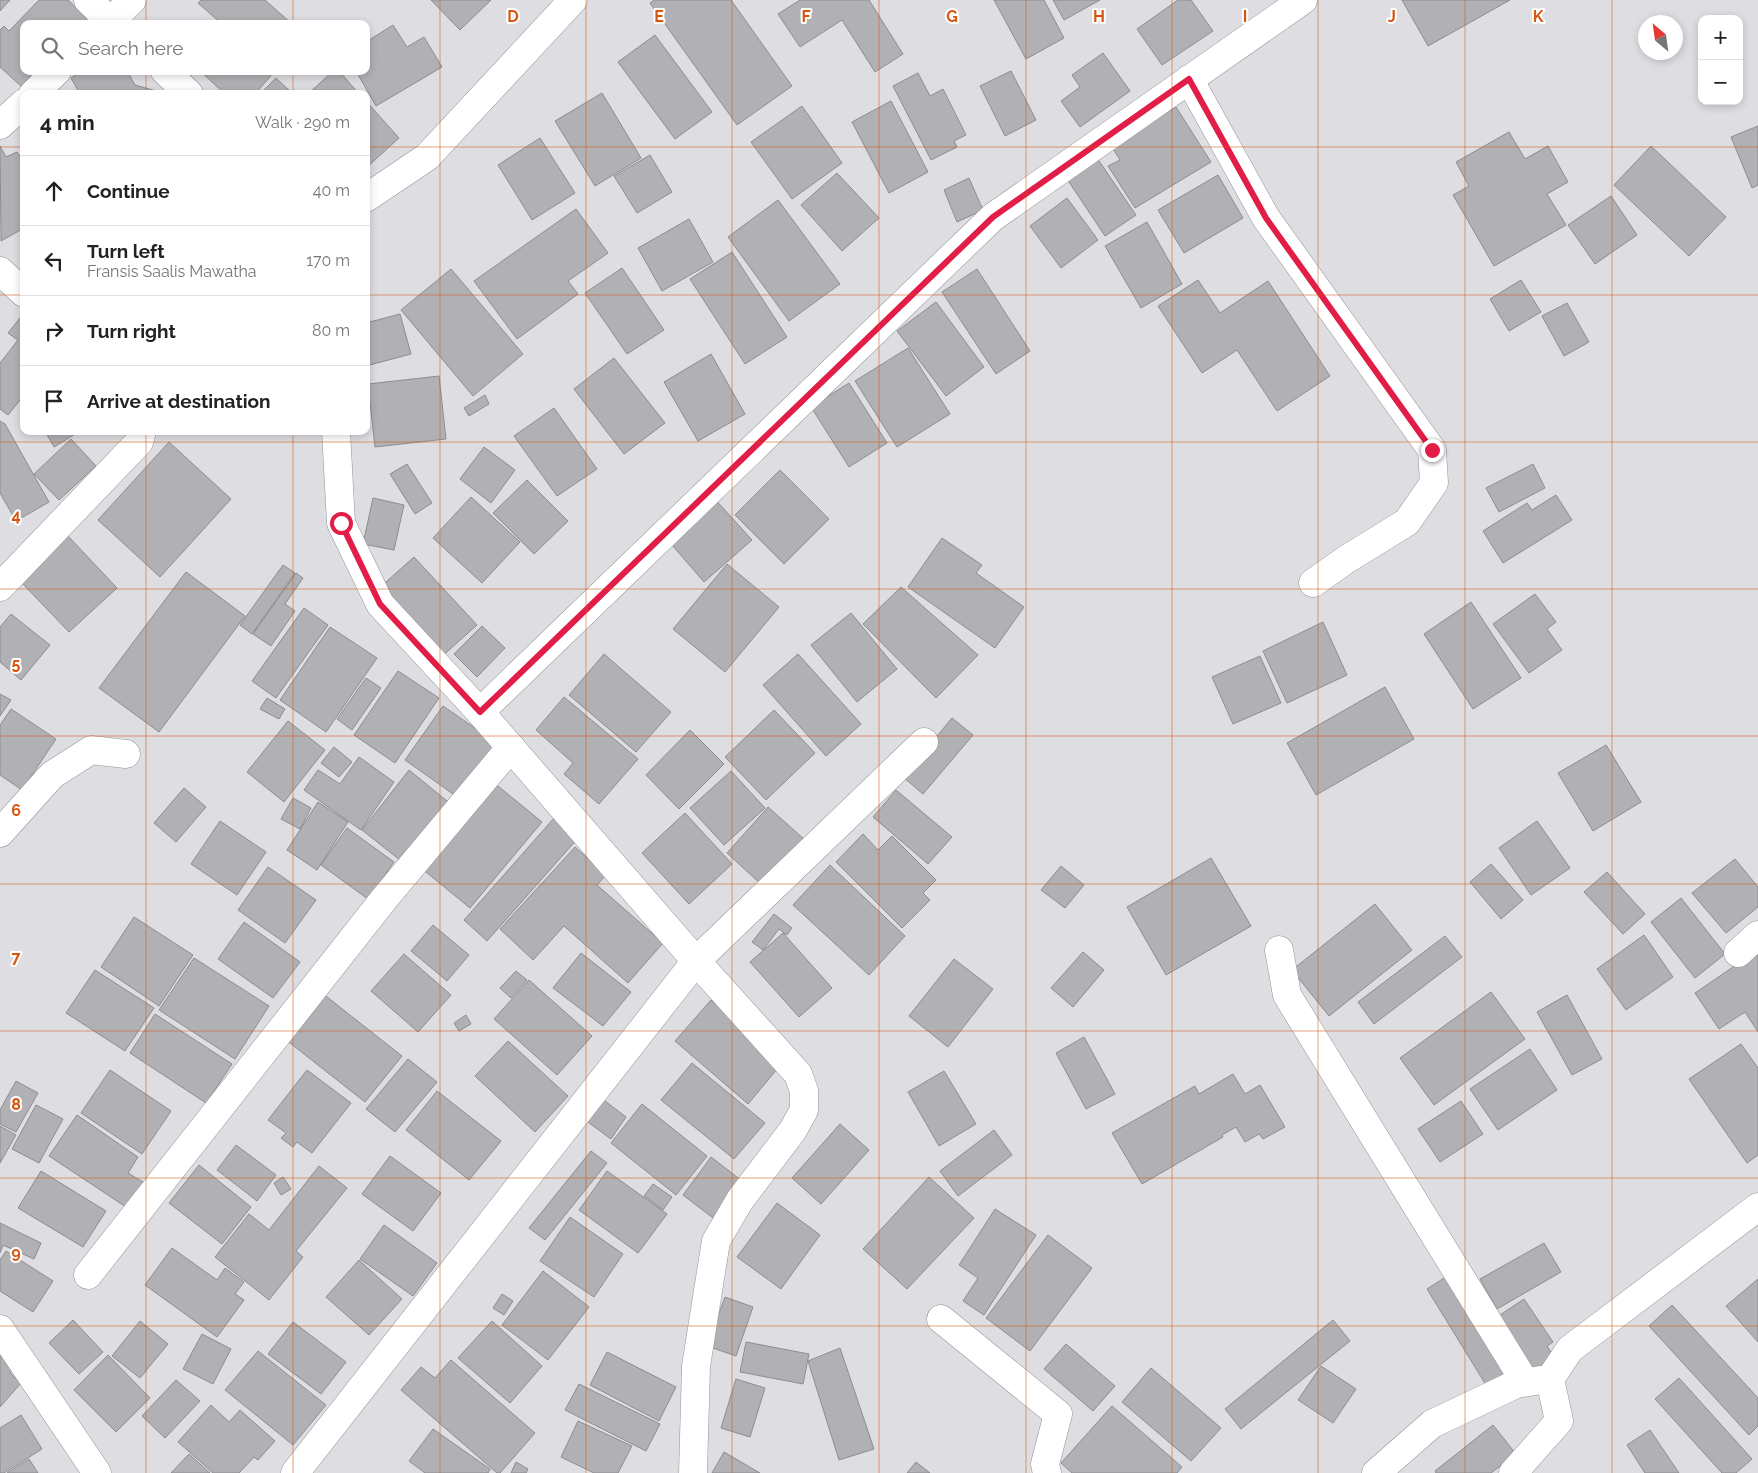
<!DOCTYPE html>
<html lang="en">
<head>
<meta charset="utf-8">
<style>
	:root { --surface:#fff; --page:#f2f2f2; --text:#222; --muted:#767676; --line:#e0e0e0 }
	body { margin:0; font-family:Raleway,sans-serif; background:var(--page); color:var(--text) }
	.controls { position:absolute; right:15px; top:15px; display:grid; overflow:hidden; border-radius:10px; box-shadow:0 2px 8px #0003 }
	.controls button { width:45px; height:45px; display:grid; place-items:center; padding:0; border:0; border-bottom:1px solid var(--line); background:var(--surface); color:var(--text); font:25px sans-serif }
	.compass { position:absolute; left:1638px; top:15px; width:45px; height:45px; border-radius:50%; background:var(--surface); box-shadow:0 2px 8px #0003; rotate:331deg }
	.stop { position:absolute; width:15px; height:15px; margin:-11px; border:4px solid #e11d48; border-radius:50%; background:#fff }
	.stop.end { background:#e11d48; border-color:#fff; box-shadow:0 1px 5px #0008 }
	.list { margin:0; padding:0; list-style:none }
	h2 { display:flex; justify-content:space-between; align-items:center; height:65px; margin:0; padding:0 20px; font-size:21px }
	h2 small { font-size:16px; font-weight:400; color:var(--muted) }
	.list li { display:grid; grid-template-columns:32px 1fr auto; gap:15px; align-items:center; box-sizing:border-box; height:70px; padding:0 20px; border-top:1px solid var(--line) }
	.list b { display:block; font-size:19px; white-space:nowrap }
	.list p { margin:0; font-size:16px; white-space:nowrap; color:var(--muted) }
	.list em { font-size:16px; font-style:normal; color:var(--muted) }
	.icon { flex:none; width:28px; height:28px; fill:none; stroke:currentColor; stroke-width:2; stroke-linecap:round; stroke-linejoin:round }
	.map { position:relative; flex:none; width:1758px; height:1473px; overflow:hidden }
	.search { position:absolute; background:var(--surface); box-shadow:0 2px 8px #0003; left:20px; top:20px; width:350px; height:55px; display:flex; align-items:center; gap:12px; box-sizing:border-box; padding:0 18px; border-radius:10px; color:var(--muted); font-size:19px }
	.panel { position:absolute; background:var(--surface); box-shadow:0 2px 8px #0003; left:20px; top:90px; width:350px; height:345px; border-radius:10px }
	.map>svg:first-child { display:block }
	.building { fill:#b1b1b5; stroke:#8d8c90 }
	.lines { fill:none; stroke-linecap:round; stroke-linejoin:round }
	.street-casing { stroke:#949498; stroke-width:29 }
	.street { stroke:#fff; stroke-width:28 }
	.route { stroke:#e11d48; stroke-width:6 }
	.grid { fill:none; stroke:#d65610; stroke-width:1; stroke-opacity:0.55 }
	.grid-label { font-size:16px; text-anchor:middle; font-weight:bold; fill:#d65610; stroke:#fff; stroke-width:4; stroke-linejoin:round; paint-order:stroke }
</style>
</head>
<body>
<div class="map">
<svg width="1758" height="1473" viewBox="0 0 1758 1473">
	<rect width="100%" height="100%" fill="#dedee2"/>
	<g class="building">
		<path d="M0,0H10L0,11Z"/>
		<path d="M39,0H68L87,18L82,24H24V71H38L22,87L0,67V30L4,26L9,31Z"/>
		<path d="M201,0H265L292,24H222L198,3Z"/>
		<path d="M431,0H491L460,30Z"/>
		<path d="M654,0H731L792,86L737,125L650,3Z"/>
		<path d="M800,0H869L903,54L875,72L842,20L800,47L778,14Z"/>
		<path d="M994,0H1044L1064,38L1026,59Z"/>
		<path d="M1053,0H1100L1064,20Z"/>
		<path d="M1178,0H1191L1213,31L1162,65L1137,29Z"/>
		<path d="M1402,0H1510L1428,46Z"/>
		<path d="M393,25L407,47L424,37L442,67L376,106L356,71H366V42Z"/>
		<path d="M655,35L712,112L675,139L618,62Z"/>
		<path d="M1103,53L1130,91L1080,127L1061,101L1080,87L1072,75Z"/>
		<path d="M82,71H127L135,85L167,94H80L71,78Z"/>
		<path d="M200,71H275L255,94H225Z"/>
		<path d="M333,71H339L359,94H308Z"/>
		<path d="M1011,71L1036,120L1005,136L980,86Z"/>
		<path d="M918,73L930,96L943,89L966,135L954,141L957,147L931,160L893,86Z"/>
		<path d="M276,78L293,94H260Z"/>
		<path d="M602,93L641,158L595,186L555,121Z"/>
		<path d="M366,101L399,138L366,168Z"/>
		<path d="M891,101L928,172L889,193L852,122Z"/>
		<path d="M802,106L842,163L792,199L751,142Z"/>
		<path d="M1176,107L1211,162L1135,208L1108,166L1120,160L1112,147Z"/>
		<path d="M1758,126V185L1752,188L1731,137Z"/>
		<path d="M1509,132L1525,159L1548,146L1568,182L1547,194L1566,225L1494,266L1453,195L1469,186L1456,162Z"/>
		<path d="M540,138L575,193L532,220L498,165Z"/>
		<path d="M0,146L6,157L17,152L24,163V228L1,241Z"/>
		<path d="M1651,146L1726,217L1689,256L1614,185Z"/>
		<path d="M650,155L672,192L637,213L614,176Z"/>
		<path d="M1097,158L1136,215L1105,236L1067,179Z"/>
		<path d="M837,173L879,218L842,251L801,205Z"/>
		<path d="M1218,175L1243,218L1184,253L1158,210Z"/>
		<path d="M969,178L983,210L957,222L944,190Z"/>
		<path d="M1611,196L1637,235L1595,264L1568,225Z"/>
		<path d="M1067,198L1098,240L1061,268L1030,226Z"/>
		<path d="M778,200L840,284L789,321L728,237Z"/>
		<path d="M576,209L608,253L568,281L578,294L517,339L474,281Z"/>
		<path d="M689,219L713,262L662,291L638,248Z"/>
		<path d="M1147,222L1182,284L1141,308L1105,246Z"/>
		<path d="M732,252L787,337L745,364L690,279Z"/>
		<path d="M622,268L664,330L627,354L585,293Z"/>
		<path d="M451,269L523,354L473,396L401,310Z"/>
		<path d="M977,269L1030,351L996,374L942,292Z"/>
		<path d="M1198,280L1220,313L1268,281L1330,376L1277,411L1237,350L1202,373L1158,306Z"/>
		<path d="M1521,280L1541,312L1509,331L1490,299Z"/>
		<path d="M936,302L984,367L946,396L897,331Z"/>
		<path d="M1567,303L1589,342L1564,356L1542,316Z"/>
		<path d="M24,313V395L8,415L0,409V363L18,340L8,333Z"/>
		<path d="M400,314L411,354L366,366V323Z"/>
		<path d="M908,348L950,414L897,447L855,381Z"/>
		<path d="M711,354L745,414L698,441L664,382Z"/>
		<path d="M614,358L665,423L624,454L574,389Z"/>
		<path d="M439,376L446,439L375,447L368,384Z"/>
		<path d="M849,383L887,443L849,467L811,407Z"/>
		<path d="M485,395L489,404L469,416L464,408Z"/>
		<path d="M554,408L597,469L557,496L514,436Z"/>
		<path d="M0,421L5,424L49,502L16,521L0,493Z"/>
		<path d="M45,431H80L54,447Z"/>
		<path d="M71,439L96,466L59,500L34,474Z"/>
		<path d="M169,442L231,499L160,577L98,520Z"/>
		<path d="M484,447L515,470L491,503L460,479Z"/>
		<path d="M407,464L432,503L415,514L390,474Z"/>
		<path d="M1533,464L1545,488L1499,512L1486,488Z"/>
		<path d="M780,470L829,519L784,564L735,515Z"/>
		<path d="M527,480L568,521L534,554L493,513Z"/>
		<path d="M1556,495L1572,520L1503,563L1483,531L1527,503L1532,510Z"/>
		<path d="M471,497L520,542L482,583L433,538Z"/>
		<path d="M713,497L752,540L704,582L666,538Z"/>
		<path d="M373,498L404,505L394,550L363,544Z"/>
		<path d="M68,536L117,588L69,632L20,581Z"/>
		<path d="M942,538L982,565L976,573L1024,607L995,648L908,587Z"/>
		<path d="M414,557L477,625L440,658L377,590Z"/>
		<path d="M727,564L779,607L725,672L673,629Z"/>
		<path d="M283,565L295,573L252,634L240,625Z"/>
		<path d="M186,572L245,616L159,732L99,688Z"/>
		<path d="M296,573L303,578L285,604L295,611L271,646L253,634Z"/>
		<path d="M901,587L978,655L936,698L863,624Z"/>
		<path d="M1535,594L1556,622L1547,629L1562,650L1529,673L1493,624Z"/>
		<path d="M1471,602L1521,678L1473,709L1424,634Z"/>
		<path d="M304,608L328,625L276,698L252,681Z"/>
		<path d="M851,613L897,669L857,702L811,645Z"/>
		<path d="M11,614L50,645L21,680L0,662V627Z"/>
		<path d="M1323,622L1347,675L1287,703L1263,651Z"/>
		<path d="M482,626L505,648L477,677L454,654Z"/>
		<path d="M330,627L377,658L326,732L280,700Z"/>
		<path d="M604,654L671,712L636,752L569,695Z"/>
		<path d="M798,654L861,724L826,756L763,685Z"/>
		<path d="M1260,656L1281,703L1233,724L1212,677Z"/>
		<path d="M398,671L439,698L395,763L354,735Z"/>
		<path d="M366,678L381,688L352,730L337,719Z"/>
		<path d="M1385,687L1414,739L1316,795L1287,743Z"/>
		<path d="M0,694L11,700L0,716Z"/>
		<path d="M564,697L638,759L599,804L564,774L573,763L536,730Z"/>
		<path d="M267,698L285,709L279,719L260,709Z"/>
		<path d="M443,706L501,746L463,801L405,760Z"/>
		<path d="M11,709L56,739L22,790L0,775V725Z"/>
		<path d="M774,710L815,753L766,800L725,757Z"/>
		<path d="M952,718L973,735L923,794L903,777Z"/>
		<path d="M288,721L325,750L284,802L247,772Z"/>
		<path d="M690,730L724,764L679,809L646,775Z"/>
		<path d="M1606,745L1641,802L1593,831L1558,773Z"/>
		<path d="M334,747L352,762L339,777L321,763Z"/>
		<path d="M359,757L394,782L361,830L304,790L318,770L340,784Z"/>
		<path d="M409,770L452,805L405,864L362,830Z"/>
		<path d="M731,771L765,808L724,845L690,808Z"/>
		<path d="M493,782L542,822L470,908L421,868Z"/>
		<path d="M184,788L206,807L176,842L154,823Z"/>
		<path d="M896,790L952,837L928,864L873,817Z"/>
		<path d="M293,798L311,808L300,829L281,819Z"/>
		<path d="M318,802L348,822L317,870L287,850Z"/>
		<path d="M768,807L805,840L763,886L727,853Z"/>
		<path d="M685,813L732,864L689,904L642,853Z"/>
		<path d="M555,817L579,837L487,941L464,920Z"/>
		<path d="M220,821L266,852L237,895L191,864Z"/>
		<path d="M1537,821L1570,868L1531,895L1499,848Z"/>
		<path d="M347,828L394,862L368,899L321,865Z"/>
		<path d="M863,834L878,850L892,836L936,880L923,893L930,900L902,928L836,862Z"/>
		<path d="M575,847L606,875L597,885L663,943L628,983L564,926L533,960L500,929Z"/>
		<path d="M1211,858L1251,926L1166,975L1127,907Z"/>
		<path d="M1735,859L1758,887V907L1726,933L1692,893Z"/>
		<path d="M1491,864L1523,900L1501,919L1470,882Z"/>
		<path d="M830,865L905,936L869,975L793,905Z"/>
		<path d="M1061,866L1084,885L1065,908L1041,890Z"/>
		<path d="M268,867L316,900L285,943L238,910Z"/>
		<path d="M1607,872L1645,914L1623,934L1584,892Z"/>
		<path d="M1681,898L1725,954L1695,978L1651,922Z"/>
		<path d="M1375,904L1412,950L1329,1016L1292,970Z"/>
		<path d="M774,914L792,928L787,935L779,929L763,950L752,942Z"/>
		<path d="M134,917L193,955L159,1006L101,967Z"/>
		<path d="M244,922L300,962L273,998L218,959Z"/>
		<path d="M433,925L469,955L447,981L411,951Z"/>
		<path d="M783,933L832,988L799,1017L750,962Z"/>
		<path d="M1644,935L1673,977L1626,1010L1597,969Z"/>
		<path d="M1445,936L1462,957L1374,1024L1358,1002Z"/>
		<path d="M1758,950V1032L1745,1012L1719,1029L1695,993Z"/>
		<path d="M1083,952L1104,970L1073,1007L1051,988Z"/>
		<path d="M581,953L631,992L603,1026L553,988Z"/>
		<path d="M404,954L451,995L418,1032L371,991Z"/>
		<path d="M194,958L269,1006L235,1059L159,1010Z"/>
		<path d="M954,959L993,989L948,1047L909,1016Z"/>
		<path d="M95,970L154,1008L125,1051L66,1013Z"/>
		<path d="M516,971L527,980L511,998L500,988Z"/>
		<path d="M529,980L592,1036L557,1075L494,1019Z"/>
		<path d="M1491,992L1525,1039L1434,1105L1400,1058Z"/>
		<path d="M322,993L402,1056L365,1102L285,1039Z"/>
		<path d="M1567,995L1602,1059L1572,1075L1537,1012Z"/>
		<path d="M711,1000L783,1062L748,1104L675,1041Z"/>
		<path d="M155,1014L232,1064L206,1103L130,1053Z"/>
		<path d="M466,1015L471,1024L459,1031L454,1023Z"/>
		<path d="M1084,1037L1115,1094L1086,1109L1056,1053Z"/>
		<path d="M508,1041L568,1096L535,1132L475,1076Z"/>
		<path d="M1741,1044L1758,1068V1155L1747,1163L1689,1079Z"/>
		<path d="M1530,1049L1557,1090L1498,1130L1470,1089Z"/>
		<path d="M408,1059L437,1082L395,1132L366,1109Z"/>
		<path d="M692,1063L765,1123L734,1159L661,1100Z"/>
		<path d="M110,1070L171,1111L142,1154L81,1113Z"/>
		<path d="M307,1070L351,1103L312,1153L297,1142L293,1147L281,1138L286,1133L268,1120Z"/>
		<path d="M944,1071L976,1124L939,1146L908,1092Z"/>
		<path d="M1233,1074L1245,1094L1260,1085L1285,1127L1263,1139L1259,1134L1245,1142L1236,1127L1222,1135L1223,1137L1142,1184L1112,1133L1195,1086L1199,1094Z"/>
		<path d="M16,1081L38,1093L16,1132L0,1124V1110Z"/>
		<path d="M437,1091L501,1141L469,1180L406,1130Z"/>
		<path d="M601,1098L626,1117L611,1139L585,1120Z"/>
		<path d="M1461,1101L1483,1134L1440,1162L1418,1129Z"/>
		<path d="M642,1104L707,1156L676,1195L611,1143Z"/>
		<path d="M36,1105L63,1119L39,1163L12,1149Z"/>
		<path d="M77,1115L138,1157L128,1173L143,1182L126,1207L49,1156Z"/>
		<path d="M840,1124L869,1150L821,1204L792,1178Z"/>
		<path d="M0,1126L16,1135L0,1163Z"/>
		<path d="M994,1130L1012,1155L958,1196L940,1171Z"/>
		<path d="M236,1145L276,1175L257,1201L217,1170Z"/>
		<path d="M591,1151L607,1163L545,1240L529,1228Z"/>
		<path d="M390,1156L441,1193L413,1231L362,1194Z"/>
		<path d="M711,1157L746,1184L717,1221L683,1195Z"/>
		<path d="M199,1165L251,1207L222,1244L169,1203Z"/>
		<path d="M319,1166L347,1188L296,1251L303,1257L269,1300L215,1257L249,1214L269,1230Z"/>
		<path d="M41,1171L106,1211L83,1247L18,1208Z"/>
		<path d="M607,1171L667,1214L638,1253L579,1210Z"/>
		<path d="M283,1177L291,1189L281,1195L274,1183Z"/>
		<path d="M929,1177L974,1218L907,1289L863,1249Z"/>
		<path d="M653,1184L672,1197L663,1210L644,1196Z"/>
		<path d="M777,1203L820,1235L781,1289L737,1257Z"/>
		<path d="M995,1209L1036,1235L984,1315L963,1301L978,1278L959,1265Z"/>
		<path d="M570,1217L623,1254L594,1297L540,1261Z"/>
		<path d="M0,1223L41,1243L34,1259L3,1245L0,1253Z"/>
		<path d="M384,1225L437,1263L413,1296L360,1259Z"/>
		<path d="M1048,1235L1092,1268L1030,1351L986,1318Z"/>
		<path d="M1544,1243L1561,1272L1497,1309L1480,1279Z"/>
		<path d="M172,1248L217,1280L225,1268L244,1282L235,1294L244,1300L217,1337L145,1285Z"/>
		<path d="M6,1251L53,1281L33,1312L0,1291V1260Z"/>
		<path d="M359,1260L402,1299L369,1335L326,1297Z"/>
		<path d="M543,1271L589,1307L548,1360L502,1325Z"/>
		<path d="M1452,1273L1511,1370L1486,1385L1427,1289Z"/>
		<path d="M1758,1279V1342L1726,1306Z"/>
		<path d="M502,1294L513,1301L504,1315L493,1308Z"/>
		<path d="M725,1297L753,1307L736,1356L707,1346Z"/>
		<path d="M1524,1299L1553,1342L1547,1346L1556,1360L1535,1373L1494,1319Z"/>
		<path d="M1672,1305L1758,1398V1426L1749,1435L1649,1326Z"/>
		<path d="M73,1320L103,1352L79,1374L49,1343Z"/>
		<path d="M1333,1320L1350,1341L1241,1429L1225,1409Z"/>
		<path d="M140,1321L168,1344L140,1378L112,1356Z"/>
		<path d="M492,1321L542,1366L510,1403L458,1358Z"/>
		<path d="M293,1322L346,1362L321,1394L268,1354Z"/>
		<path d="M202,1334L231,1349L213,1384L183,1369Z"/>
		<path d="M746,1342L809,1354L803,1384L740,1372Z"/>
		<path d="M1066,1344L1115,1386L1093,1411L1044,1369Z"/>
		<path d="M840,1348L874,1449L839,1460L808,1361Z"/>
		<path d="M0,1350L17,1365L10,1373L21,1383L0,1407Z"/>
		<path d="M258,1351L326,1405L293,1445L225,1390Z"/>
		<path d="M607,1352L676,1387L659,1421L590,1385Z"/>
		<path d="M108,1355L150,1398L116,1432L74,1390Z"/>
		<path d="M451,1360L535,1433L500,1473H497L401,1390L421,1367L435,1378Z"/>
		<path d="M1321,1366L1356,1389L1333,1423L1298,1400Z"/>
		<path d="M1151,1368L1221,1428L1191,1461L1122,1402Z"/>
		<path d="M1679,1378L1752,1459L1736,1473H1722L1655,1399Z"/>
		<path d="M736,1379L765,1388L750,1437L721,1428Z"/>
		<path d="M176,1380L200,1401L165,1438L142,1416Z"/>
		<path d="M579,1384L660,1424L646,1451L565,1410Z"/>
		<path d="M211,1405L229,1422L240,1410L275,1441L258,1460L254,1457L239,1473H213L178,1442Z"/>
		<path d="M1112,1406L1182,1467L1177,1473H1072L1061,1463Z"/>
		<path d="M21,1415L42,1449L4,1473H0V1428Z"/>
		<path d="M578,1421L632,1446L618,1473H594L561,1457Z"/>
		<path d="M1493,1425L1516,1454L1491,1473H1436L1435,1471Z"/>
		<path d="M433,1429L490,1469L488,1473H425L409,1461Z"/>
		<path d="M1650,1430L1679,1473H1645L1627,1445Z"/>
		<path d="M724,1452L760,1473H712Z"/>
		<path d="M189,1454L210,1473H171Z"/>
		<path d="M29,1459L38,1473H7Z"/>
		<path d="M516,1462L528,1469L526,1473H511Z"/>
		<path d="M916,1462L930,1473H907Z"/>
	</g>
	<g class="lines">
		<defs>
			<g id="street">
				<path d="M88,0L113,24"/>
				<path d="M108,24L132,0"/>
				<path d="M165,71L189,94"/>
				<path d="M1189,79L1266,218L1432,450L1434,483L1407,522L1347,559L1313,583"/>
				<path d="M33,94L57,71"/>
				<path d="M0,125L24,103"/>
				<path d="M366,198L427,157L573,0"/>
				<path d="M0,271L24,293"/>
				<path d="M336,431L341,523L380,604L480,712L696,961L798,1074L804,1091V1110L793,1130L740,1200L716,1241L696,1366L693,1473"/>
				<path d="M0,587L139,442L142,431"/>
				<path d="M480,712L993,217L1303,0"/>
				<path d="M0,833L52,775L91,750L126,754"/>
				<path d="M1279,950L1287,995L1525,1382"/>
				<path d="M1738,953L1758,935"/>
				<path d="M88,1275L384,899L511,747"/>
				<path d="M941,1319L1058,1414L1045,1464L1047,1473"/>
				<path d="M0,1329L97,1473"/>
				<path d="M295,1473L696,961L924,742"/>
				<path d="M1376,1473L1432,1424L1516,1384L1541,1380"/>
				<path d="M1513,1473L1559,1421L1550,1379L1570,1349L1758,1207"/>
			</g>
		</defs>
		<use href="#street" class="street-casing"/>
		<use href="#street" class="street"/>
	</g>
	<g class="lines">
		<path class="route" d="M341,523L380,604L480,712L993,217L1189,79L1266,218L1432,450"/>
	</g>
	<path class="grid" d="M146,0V24M293,0V24M440,0V1473M586,0V1473M732,0V1473M879,0V1473M1026,0V1473M1172,0V1473M1318,0V1473M1465,0V1473M1612,0V1473M146,71V94M293,71V94M0,147H24M366,147H1758M0,295H24M366,295H1758M146,431V1473M293,431V1473M0,442H1758M0,589H1758M0,736H1758M0,884H1758M0,1031H1758M0,1178H1758M0,1326H1758"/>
	<g class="grid-label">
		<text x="513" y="22">D</text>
		<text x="659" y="22">E</text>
		<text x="806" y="22">F</text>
		<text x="952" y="22">G</text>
		<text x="1099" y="22">H</text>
		<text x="1245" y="22">I</text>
		<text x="1392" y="22">J</text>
		<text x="1538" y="22">K</text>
		<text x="16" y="521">4</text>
		<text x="16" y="669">5</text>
		<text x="16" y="816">6</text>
		<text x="16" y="963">7</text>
		<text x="16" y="1110">8</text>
		<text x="16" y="1258">9</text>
	</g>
</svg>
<div class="controls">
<button>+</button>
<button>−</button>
</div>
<svg class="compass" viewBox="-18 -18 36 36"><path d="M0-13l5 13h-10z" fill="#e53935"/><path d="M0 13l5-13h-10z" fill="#767676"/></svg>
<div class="stop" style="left:341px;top:523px"></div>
<div class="stop end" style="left:1432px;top:450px"></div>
<div class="search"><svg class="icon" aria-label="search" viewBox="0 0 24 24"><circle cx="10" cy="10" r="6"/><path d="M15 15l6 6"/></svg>Search here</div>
<section class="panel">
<h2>4 min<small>Walk · 290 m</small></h2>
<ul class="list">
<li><svg class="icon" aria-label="ahead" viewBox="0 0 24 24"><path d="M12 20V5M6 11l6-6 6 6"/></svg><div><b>Continue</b></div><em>40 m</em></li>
<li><svg class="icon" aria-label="left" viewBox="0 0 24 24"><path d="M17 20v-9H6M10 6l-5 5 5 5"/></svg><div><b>Turn left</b><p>Fransis Saalis Mawatha</p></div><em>170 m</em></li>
<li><svg class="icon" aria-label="right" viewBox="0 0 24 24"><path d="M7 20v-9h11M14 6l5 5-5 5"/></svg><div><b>Turn right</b></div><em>80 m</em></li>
<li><svg class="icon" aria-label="arrive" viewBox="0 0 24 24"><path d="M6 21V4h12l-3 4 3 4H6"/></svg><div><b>Arrive at destination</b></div></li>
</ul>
</section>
</div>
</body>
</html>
